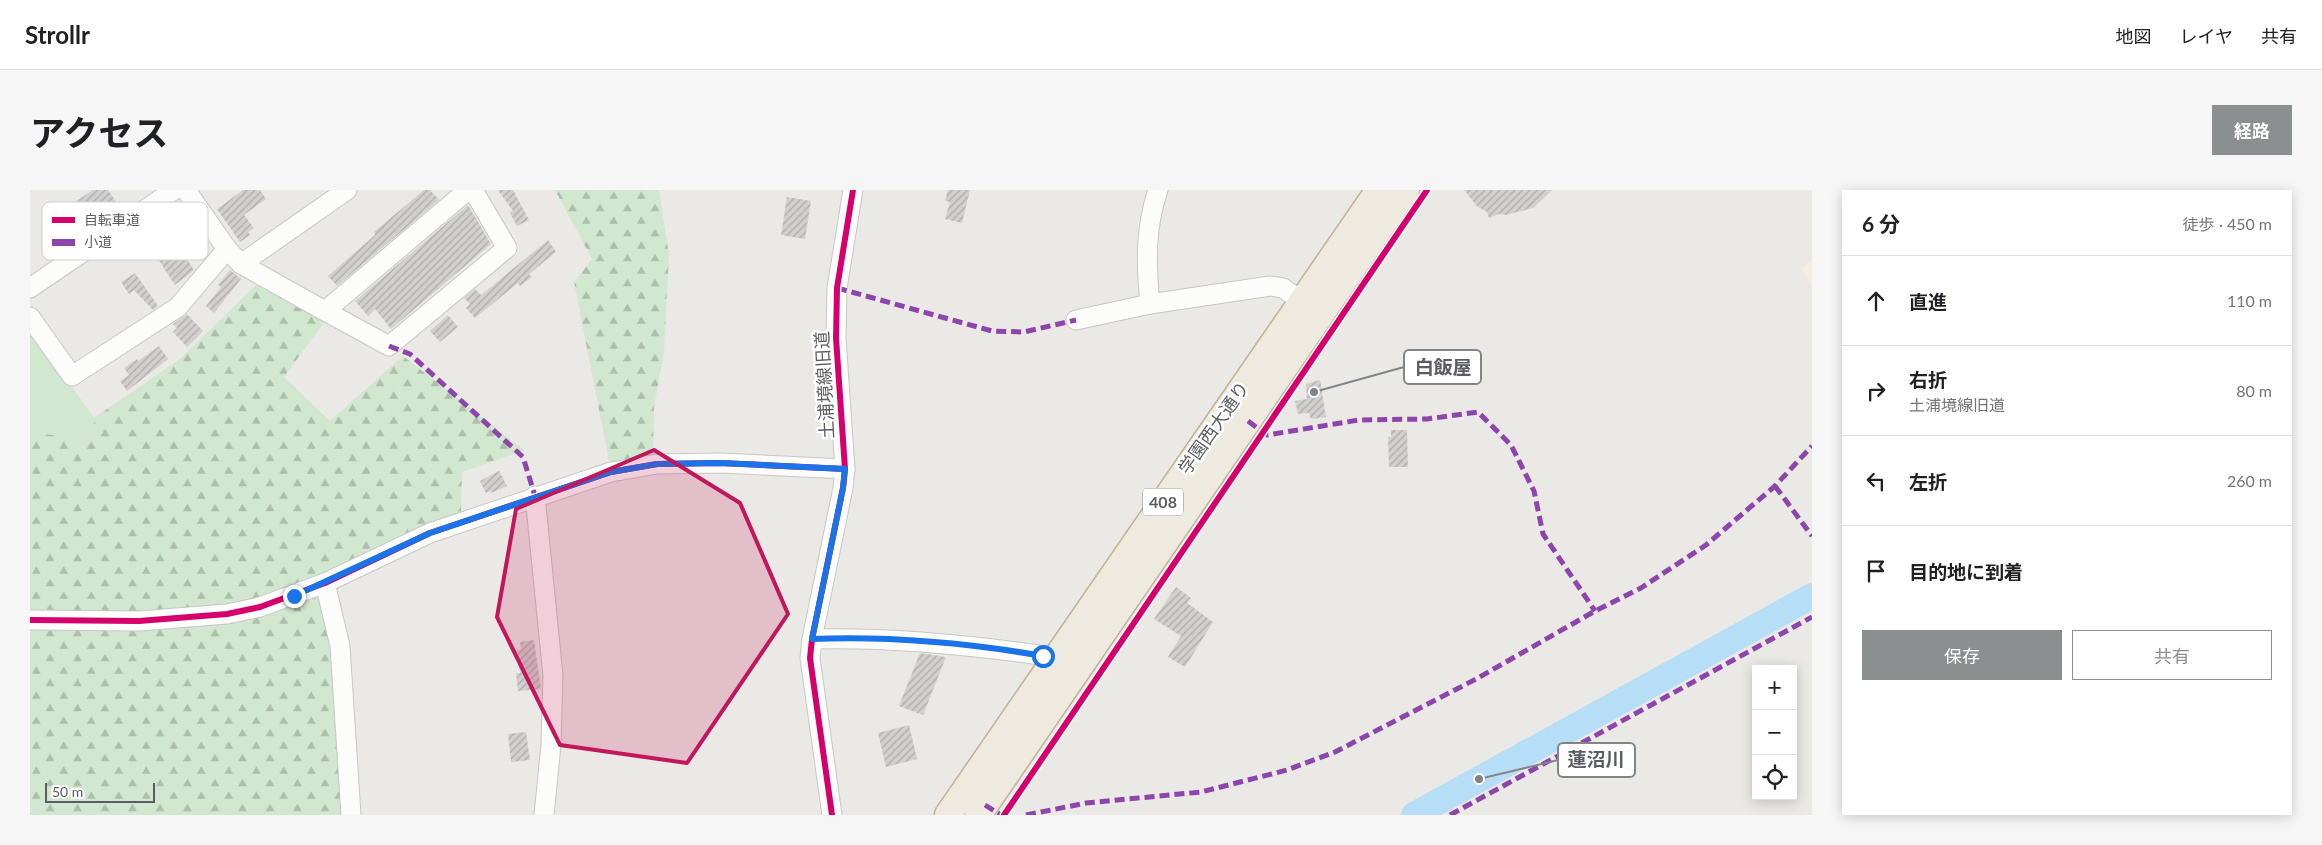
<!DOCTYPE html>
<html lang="ja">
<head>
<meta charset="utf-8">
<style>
	:root { --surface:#fff; --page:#f6f6f6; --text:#202124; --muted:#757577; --line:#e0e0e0; --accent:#8c8f90 }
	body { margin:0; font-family:Lato,"Noto Sans JP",sans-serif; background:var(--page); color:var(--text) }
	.controls { position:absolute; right:15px; bottom:15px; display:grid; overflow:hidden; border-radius:0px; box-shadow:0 2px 12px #0003 }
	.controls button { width:45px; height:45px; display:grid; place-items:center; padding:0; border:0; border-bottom:1px solid var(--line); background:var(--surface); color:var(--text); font:25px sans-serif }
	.scale { position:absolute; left:15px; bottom:12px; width:110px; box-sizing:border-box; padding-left:5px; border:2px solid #5a5e63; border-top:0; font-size:14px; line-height:18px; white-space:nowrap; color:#5a5e63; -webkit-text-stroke:4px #fff; paint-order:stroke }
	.stop { position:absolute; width:15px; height:15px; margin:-11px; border:4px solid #1a73e8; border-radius:50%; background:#fff }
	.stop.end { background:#1a73e8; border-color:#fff; box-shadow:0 1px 5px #0008 }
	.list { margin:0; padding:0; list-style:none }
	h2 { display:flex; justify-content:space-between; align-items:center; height:65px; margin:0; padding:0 20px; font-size:21px }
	h2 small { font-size:16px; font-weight:400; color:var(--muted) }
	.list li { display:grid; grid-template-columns:32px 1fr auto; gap:15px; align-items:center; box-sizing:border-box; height:90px; padding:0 20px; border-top:1px solid var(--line) }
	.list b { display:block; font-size:19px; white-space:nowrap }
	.list p { margin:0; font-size:16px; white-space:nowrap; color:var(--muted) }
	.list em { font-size:16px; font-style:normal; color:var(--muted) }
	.actions { display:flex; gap:10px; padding:15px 20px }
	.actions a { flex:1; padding:11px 0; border:1px solid var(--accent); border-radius:0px; text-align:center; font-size:18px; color:var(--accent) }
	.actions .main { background:var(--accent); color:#fff }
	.icon { flex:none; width:28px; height:28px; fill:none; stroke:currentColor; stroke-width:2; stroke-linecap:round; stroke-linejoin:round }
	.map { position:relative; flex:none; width:1782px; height:625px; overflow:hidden; border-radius:0px }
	header { display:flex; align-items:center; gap:30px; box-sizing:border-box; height:70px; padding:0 25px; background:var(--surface); border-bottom:1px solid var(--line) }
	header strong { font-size:24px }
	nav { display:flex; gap:28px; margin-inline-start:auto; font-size:18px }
	.intro { display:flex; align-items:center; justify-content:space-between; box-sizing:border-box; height:120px; padding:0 30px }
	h1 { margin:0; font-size:35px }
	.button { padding:12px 22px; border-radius:0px; background:var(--accent); color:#fff; font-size:18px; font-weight:700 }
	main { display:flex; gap:30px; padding:0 30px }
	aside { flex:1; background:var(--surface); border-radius:0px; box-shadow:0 2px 12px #0003 }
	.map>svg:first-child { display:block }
	.commercial { fill:#f5eedd }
	.forest { fill:url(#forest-firs) }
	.park { fill:#d2e7cf }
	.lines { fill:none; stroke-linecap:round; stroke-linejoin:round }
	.river { stroke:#b6def7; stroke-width:26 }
	.building { fill:url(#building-hatch) }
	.minor-casing { stroke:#c7c7c7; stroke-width:21 }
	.highway-casing { stroke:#c2b192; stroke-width:29 }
	.minor { stroke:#fcfcfb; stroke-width:19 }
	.highway { stroke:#eeeae0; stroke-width:26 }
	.quiet { stroke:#8e44ad; stroke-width:5; stroke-dasharray:10 5; stroke-linecap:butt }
	.cycleway-casing { stroke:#fff; stroke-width:9 }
	.cycleway { stroke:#d6006c; stroke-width:6 }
	.route { stroke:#1a73e8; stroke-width:6 }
	.marked { fill:#c2185b; fill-opacity:0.2; stroke:#c2185b; stroke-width:4; stroke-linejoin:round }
	.labels { text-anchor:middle; stroke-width:5; stroke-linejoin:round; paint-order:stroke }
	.shield { fill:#fff; stroke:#8c8e92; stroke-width:1 }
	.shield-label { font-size:16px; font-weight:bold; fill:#5a5e63 }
	.street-label { font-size:18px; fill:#5a5e63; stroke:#fff }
	.key { fill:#fff; stroke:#cecfd0; stroke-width:1 }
	.key-label { font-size:14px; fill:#5a5e63 }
	.leader { fill:none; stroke:#828587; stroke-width:2 }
	.callout-dot { fill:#828587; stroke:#fff; stroke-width:2 }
	.callout { fill:#fff; stroke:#828587; stroke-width:2 }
	.callout-label { font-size:19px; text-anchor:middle; font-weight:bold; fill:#5a5e63 }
</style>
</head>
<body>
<header>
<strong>Strollr</strong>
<nav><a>地図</a><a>レイヤ</a><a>共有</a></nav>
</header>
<div class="intro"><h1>アクセス</h1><a class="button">経路</a></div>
<main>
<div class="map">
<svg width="1782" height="625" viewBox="0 0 1782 625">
	<defs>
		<pattern id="forest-firs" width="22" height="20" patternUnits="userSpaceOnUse" patternTransform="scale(1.25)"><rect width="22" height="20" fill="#d2e7cf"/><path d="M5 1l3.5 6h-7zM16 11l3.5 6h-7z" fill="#adbeac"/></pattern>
		<pattern id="building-hatch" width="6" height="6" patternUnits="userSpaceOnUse" patternTransform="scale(1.25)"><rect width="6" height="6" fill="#d1d0ce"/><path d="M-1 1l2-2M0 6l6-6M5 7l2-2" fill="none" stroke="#adacab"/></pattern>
	</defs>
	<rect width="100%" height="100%" fill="#eae9e5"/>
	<path class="commercial" d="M1782,70V95L1772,79Z"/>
	<g class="forest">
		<path d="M525,0H629L639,65L634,162L624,217L623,268L580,276L544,92L562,69Z"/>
		<path d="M229,92L295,131L254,187L300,231L373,166L494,260L432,282L431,324L287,391L200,419L123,423L0,422V242L62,250L64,228L150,169Z"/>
		<path d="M291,403L303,460L315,625H0V437L197,433Z"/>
	</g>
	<path class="park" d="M0,138L64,228L62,250L0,242Z"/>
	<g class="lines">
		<path class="river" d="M1384,625L1782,406"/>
	</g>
	<g class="building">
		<path d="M63,0H78L86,12L29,50L16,31Z"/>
		<path d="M213,0H230L236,9L214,25L224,38L218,42L220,45L210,52L187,19Z"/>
		<path d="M394,0H400L409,10L307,96L298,86L345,45L344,42Z"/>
		<path d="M468,0H483L499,30L487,36L480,23L483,21Z"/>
		<path d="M918,0H940L932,33L915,29L920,12L915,11Z"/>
		<path d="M1434,0H1522L1503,18L1476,25L1469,24L1459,28L1457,22L1447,16Z"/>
		<path d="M757,7L781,11L775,49L751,45Z"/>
		<path d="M438,15L461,54L361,139L345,119L338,126L325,111Z"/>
		<path d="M143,48L164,80L145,95L123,61Z"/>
		<path d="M518,50L526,62L499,84L502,87L490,96L488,93L445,128L436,118L440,114L434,108L445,99L451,105Z"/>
		<path d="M200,80L211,89L184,123L176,116L191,97L188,95Z"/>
		<path d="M105,83L128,116L123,120L104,100L99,104L91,92Z"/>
		<path d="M157,124L173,141L157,157L143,142L147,138L143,134Z"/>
		<path d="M418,125L428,137L410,152L400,141Z"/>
		<path d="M129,156L138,169L97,201L90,191L99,185L94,178L107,169L108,171Z"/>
		<path d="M1290,190L1296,227L1281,229L1279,223L1268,224L1265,211L1277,209L1276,194Z"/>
		<path d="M1361,240H1377L1378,277H1359L1358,247H1361Z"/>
		<path d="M469,281L477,296L461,303L460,301L456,303L450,291Z"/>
		<path d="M1146,397L1161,408L1157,413L1183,432L1155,477L1138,467L1151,446L1124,429Z"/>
		<path d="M504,450L511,499L488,501L486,483H490L487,460H491L490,452Z"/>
		<path d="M890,463L916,467L893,525L869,516Z"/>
		<path d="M879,535L887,569L856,577L848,543Z"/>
		<path d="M496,542L500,570L481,572L478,544Z"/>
	</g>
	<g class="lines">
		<defs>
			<g id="minor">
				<path d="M156,0L197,59L211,74L295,121L438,0"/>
				<path d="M211,74L317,0"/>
				<path d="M0,98L144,0"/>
				<path d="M1120,114C1116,74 1115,38 1128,0"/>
				<path d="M295,121L359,156L477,58L443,0"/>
				<path d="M0,127L42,186L148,117L197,59"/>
				<path d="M1046,130L1120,114L1240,96L1253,98L1271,111"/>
				<path d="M505,306L523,486L521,555L514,625"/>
				<path d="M295,393L310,456L321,625"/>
				<path d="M0,430L109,431L197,424L230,417L295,393L400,343L581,282L627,274L690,273L815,279"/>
				<path d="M782,449C856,447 930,454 1003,464L1013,466L1023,471"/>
				<path d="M802,625L780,468L782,449L813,298L815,279L806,148L807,98L823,0"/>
			</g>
			<g id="highway">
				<path d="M918,625L1349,0"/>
				<path d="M948,625L1376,0"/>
			</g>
		</defs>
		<use href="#minor" class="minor-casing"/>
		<use href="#highway" class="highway-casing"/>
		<use href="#minor" class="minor"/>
		<use href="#highway" class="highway"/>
		<g class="quiet">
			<path d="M807,98L962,141L994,142L1046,130"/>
			<path d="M359,156L380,164L493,267L505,306"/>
			<path d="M1218,231L1237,245L1329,230L1397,229L1448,222L1481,255L1504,301L1513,344L1565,421"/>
			<path d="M1745,296L1782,346"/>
			<path d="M955,615L971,625"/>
			<path d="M996,625L1056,613L1171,602L1257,580L1305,562L1448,488L1565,421L1611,398L1676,355L1745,296L1782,256"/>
			<path d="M1420,625L1782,427"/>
		</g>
		<defs>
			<g id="cycleway">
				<path d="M0,430L109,431L197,424L230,417L295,393L400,343L581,282L627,274L690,273L815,279"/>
				<path d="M802,625L780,468L782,449L813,298L815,279L806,148L807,98L823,0"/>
				<path d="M974,625L1397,0"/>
			</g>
		</defs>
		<use href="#cycleway" class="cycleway-casing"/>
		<use href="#cycleway" class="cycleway"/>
	</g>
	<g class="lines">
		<path class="route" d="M264,406L400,343L581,282L627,274L690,273L815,279L813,298L782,449C858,446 938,453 1013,466"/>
	</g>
	<path class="marked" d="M624,260L710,313L758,424L657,573L530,555L467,427L486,319Z"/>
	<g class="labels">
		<rect class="shield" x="1113" y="298.5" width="40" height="27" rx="4"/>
		<g class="shield-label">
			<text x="1133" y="318">408</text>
		</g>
		<g class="street-label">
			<text transform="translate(795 195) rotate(-93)" y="6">土浦境線旧道</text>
			<text transform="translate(1184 238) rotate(-55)" y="6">学園西大通り</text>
		</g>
	</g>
	<rect x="12" y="12" width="166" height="58" rx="8" class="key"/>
	<rect x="22" y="27" width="23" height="6" fill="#d6006c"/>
	<rect x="22" y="49" width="23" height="7" fill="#8e44ad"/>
	<g class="key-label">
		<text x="54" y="35">自転車道</text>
		<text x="54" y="57">小道</text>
	</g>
	<path class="leader" d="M1284 202L1374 177M1449 589L1528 570"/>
	<g class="callout-dot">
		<circle cx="1284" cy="202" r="5"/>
		<circle cx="1449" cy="589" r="5"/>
	</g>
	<g class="callout">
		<rect x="1374" y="160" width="77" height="34" rx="5"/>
		<rect x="1528" y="553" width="77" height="34" rx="5"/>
	</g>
	<g class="callout-label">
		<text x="1413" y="184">白飯屋</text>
		<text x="1566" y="576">蓮沼川</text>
	</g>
</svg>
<div class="controls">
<button>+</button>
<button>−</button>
<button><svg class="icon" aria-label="locate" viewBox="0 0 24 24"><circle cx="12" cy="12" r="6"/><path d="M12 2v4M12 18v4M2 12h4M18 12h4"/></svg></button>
</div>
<div class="scale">50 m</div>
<div class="stop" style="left:1013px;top:466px"></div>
<div class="stop end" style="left:264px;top:406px"></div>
</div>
<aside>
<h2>6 分<small>徒歩 · 450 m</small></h2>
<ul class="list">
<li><svg class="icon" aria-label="ahead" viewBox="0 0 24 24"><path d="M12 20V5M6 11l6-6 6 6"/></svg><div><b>直進</b></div><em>110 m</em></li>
<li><svg class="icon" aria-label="right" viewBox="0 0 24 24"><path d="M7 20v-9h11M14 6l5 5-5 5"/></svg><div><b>右折</b><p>土浦境線旧道</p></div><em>80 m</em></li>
<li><svg class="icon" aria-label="left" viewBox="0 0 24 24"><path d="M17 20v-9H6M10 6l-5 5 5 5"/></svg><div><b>左折</b></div><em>260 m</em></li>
<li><svg class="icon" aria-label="arrive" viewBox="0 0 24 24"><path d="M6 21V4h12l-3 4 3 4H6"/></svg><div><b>目的地に到着</b></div></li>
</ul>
<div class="actions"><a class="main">保存</a><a>共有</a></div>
</aside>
</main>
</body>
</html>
